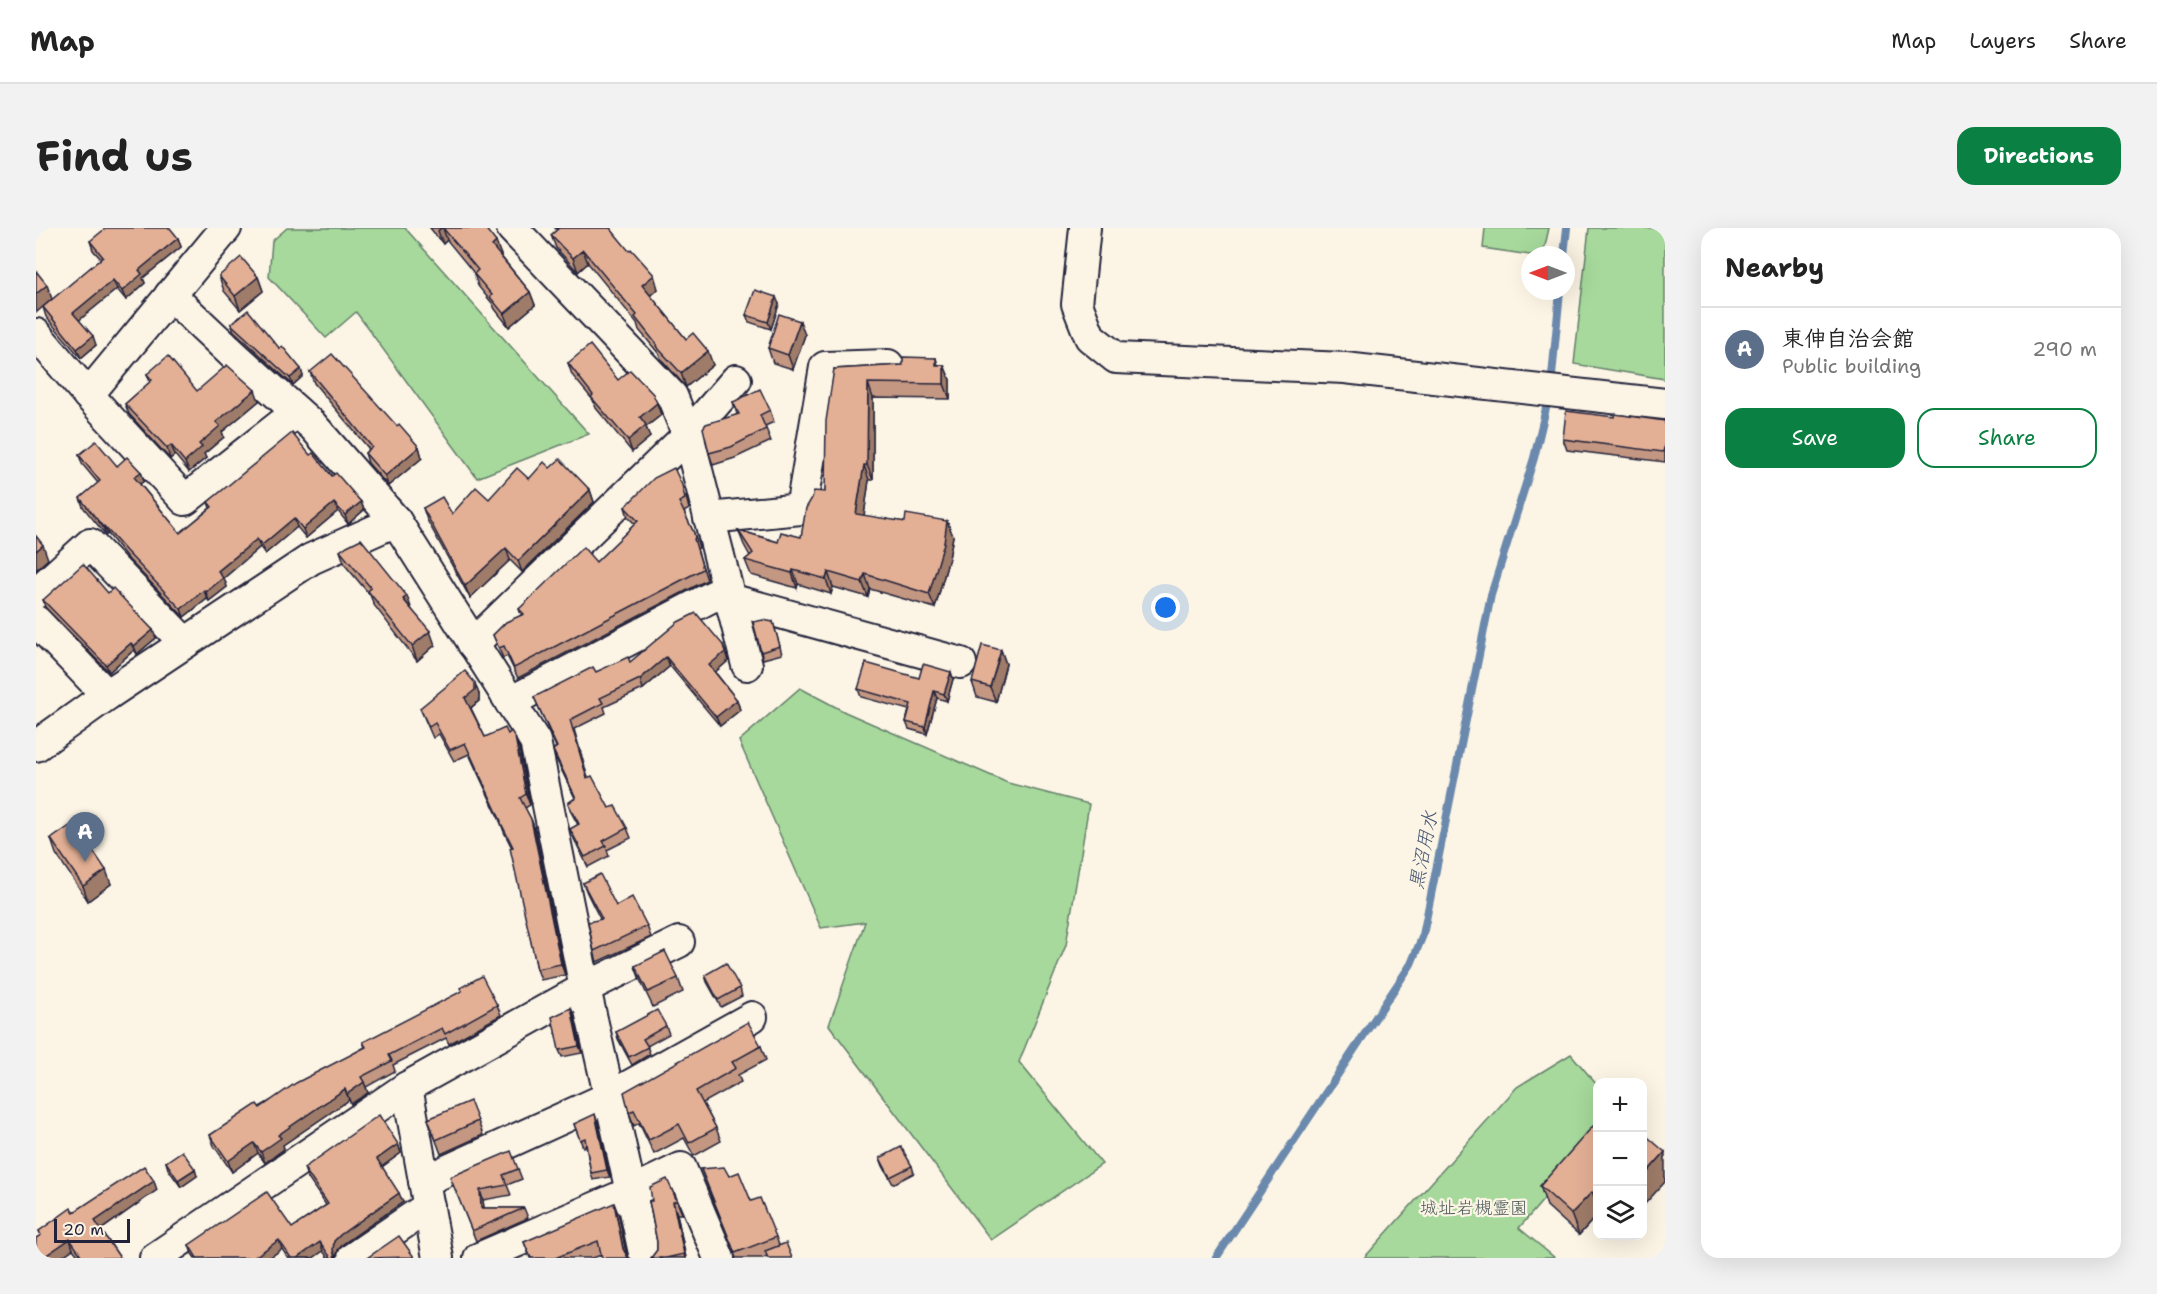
<!DOCTYPE html>
<html lang="en">
<head>
<meta charset="utf-8">
<style>
	:root { --surface:#fff; --page:#f2f2f2; --text:#222; --muted:#767676; --line:#e0e0e0; --accent:#0b8043 }
	body { margin:0; font-family:"Shantell Sans","Klee One",sans-serif; background:var(--page); color:var(--text) }
	.controls { position:absolute; right:18px; bottom:18px; display:grid; overflow:hidden; border-radius:12px; box-shadow:0 6px 24px #0002 }
	.controls button { width:54px; height:54px; display:grid; place-items:center; padding:0; border:0; border-bottom:2px solid var(--line); background:var(--surface); color:var(--text); font:30px sans-serif }
	.compass { position:absolute; left:1485px; top:18px; width:54px; height:54px; border-radius:50%; background:var(--surface); box-shadow:0 6px 24px #0002; rotate:270deg }
	.scale { position:absolute; left:18px; bottom:15px; width:76px; box-sizing:border-box; padding-left:6px; border:3px solid #22223b; border-top:0; font-size:16px; line-height:21px; white-space:nowrap; color:#22223b; -webkit-text-stroke:4px #fcf5e5; paint-order:stroke }
	.you { position:absolute; left:1130px; top:380px; width:21px; height:21px; margin:-15px; border:4px solid #fff; border-radius:50%; background:#1a73e8; box-shadow:0 0 0 9px #1a73e833 }
	.badge { display:grid; place-items:center; width:39px; height:39px; border-radius:50%; background:var(--accent); color:#fff; font-size:20px; font-weight:700 }
	.pin { position:absolute; translate:-50% -50px; filter:drop-shadow(0 2px 3px #0008) }
	.pin::after { content:''; position:absolute; top:32px; width:21px; height:18px; background:inherit; clip-path:polygon(0 0,100% 0,50% 100%) }
	.list { margin:0; padding:0; list-style:none }
	h2 { display:flex; justify-content:space-between; align-items:center; height:78px; margin:0; padding:0 24px; font-size:26px }
	h2 small { font-size:20px; font-weight:400; color:var(--muted) }
	.list li { display:grid; grid-template-columns:39px 1fr auto; gap:18px; align-items:center; box-sizing:border-box; height:84px; padding:0 24px; border-top:2px solid var(--line) }
	.list b { display:block; font-size:22px; white-space:nowrap }
	.list p { margin:0; font-size:20px; white-space:nowrap; color:var(--muted) }
	.list em { font-size:20px; font-style:normal; color:var(--muted) }
	.actions { display:flex; gap:12px; padding:18px 24px }
	.actions a { flex:1; padding:14px 0; border:2px solid var(--accent); border-radius:18px; text-align:center; font-size:21px; color:var(--accent) }
	.actions .main { background:var(--accent); color:#fff }
	.icon { flex:none; width:33px; height:33px; fill:none; stroke:currentColor; stroke-width:2; stroke-linecap:round; stroke-linejoin:round }
	.map { position:relative; flex:none; width:1629px; height:1030px; overflow:hidden; border-radius:18px }
	header { display:flex; align-items:center; gap:36px; box-sizing:border-box; height:84px; padding:0 30px; background:var(--surface); border-bottom:2px solid var(--line) }
	header strong { font-size:28px }
	nav { display:flex; gap:33px; margin-inline-start:auto; font-size:21px }
	.intro { display:flex; align-items:center; justify-content:space-between; box-sizing:border-box; height:144px; padding:0 36px }
	h1 { margin:0; font-size:42px }
	.button { padding:15px 27px; border-radius:18px; background:var(--accent); color:#fff; font-size:21px; font-weight:700 }
	main { display:flex; gap:36px; padding:0 36px }
	aside { flex:1; background:var(--surface); border-radius:18px; box-shadow:0 6px 24px #0002 }
	.map>svg:first-child { display:block }
	.green { fill:#a6d99b; stroke:#647e6b; stroke-width:1.5 }
	.lines { fill:none; stroke-linecap:round; stroke-linejoin:round }
	.stream { stroke:#6b89ad; stroke-width:8 }
	.minor-casing { stroke:#22223b; stroke-width:34 }
	.minor { stroke:#fcf5e5; stroke-width:30 }
	.wall { fill:#c39781; stroke:#22223b; stroke-width:1.5 }
	.shaded-wall { fill:#9f7b69; stroke:#22223b; stroke-width:1.5 }
	.building { fill:#e3b096; stroke:#22223b; stroke-width:1.5 }
	.labels { text-anchor:middle; stroke-width:4.5; stroke-linejoin:round; paint-order:stroke }
	.park-label { font-size:18px; fill:#4a5958; stroke:#fcf5e5 }
	.water-label { font-size:20px; font-style:italic; fill:#475674; stroke:#fcf5e5 }
</style>
</head>
<body>
<header>
<strong>Map</strong>
<nav><a>Map</a><a>Layers</a><a>Share</a></nav>
</header>
<div class="intro"><h1>Find us</h1><a class="button">Directions</a></div>
<main>
<div class="map">
<svg width="1629" height="1030" viewBox="0 0 1629 1030">
	<rect width="100%" height="100%" fill="#fcf5e5"/>
	<filter id="ink" filterUnits="userSpaceOnUse"><feTurbulence type="fractalNoise" baseFrequency=".0167" numOctaves="2"/><feDisplacementMap in="SourceGraphic" scale="12" xChannelSelector="R" yChannelSelector="G"/><feConvolveMatrix kernelMatrix="1 2 1 2 8 2 1 2 1" color-interpolation-filters="sRGB"/></filter>
	<g filter="url(#ink)">
		<g class="green">
			<path d="M251,0H369L553,206L441,250L320,84L290,110L233,49L236,13Z"/>
			<path d="M1449,0H1513L1507,27H1494L1447,20Z"/>
			<path d="M1553,0H1629V151L1538,136Z"/>
			<path d="M764,460L809,484L972,555L1053,576L1030,717L983,834L1066,936L955,1012L793,797L829,694L785,700L703,513Z"/>
			<path d="M1535,826L1561,857V910L1483,1000L1519,1030H1328L1481,859Z"/>
		</g>
		<g class="lines">
			<g class="stream">
				<path d="M1528,27L1531,0"/>
				<path d="M1516,148L1524,63"/>
				<path d="M1180,1030L1375,736L1387,707L1455,367L1498,230L1512,172"/>
			</g>
			<defs>
				<g id="minor">
					<path d="M476,0L636,168L652,207L711,437"/>
					<path d="M1049,0L1041,76L1054,109L1080,130L1309,140L1629,176"/>
					<path d="M134,67L200,129L277,198L360,293L499,513L549,760L595,964L443,1030"/>
					<path d="M0,106L52,167L149,272L261,184"/>
					<path d="M52,167L190,0"/>
					<path d="M673,290L765,281L789,139L852,137"/>
					<path d="M0,365L54,316L149,415"/>
					<path d="M0,393L71,467"/>
					<path d="M437,416L652,207L700,152"/>
					<path d="M474,474L679,367L925,435"/>
					<path d="M0,518L71,467L275,331L360,293"/>
					<path d="M371,859L402,1030"/>
					<path d="M388,953L573,869L716,789"/>
					<path d="M119,1030L371,859L549,760L643,714"/>
					<path d="M317,1030L393,978"/>
					<path d="M609,1030L595,964L645,940L683,1030"/>
				</g>
			</defs>
			<use href="#minor" class="minor-casing"/>
			<use href="#minor" class="minor"/>
		</g>
		<g class="wall">
			<path d="M394,0H449L465,27H464L494,64L499,77L473,99L459,81L456,75L442,58L438,46V45L411,12L407,16Z"/>
			<path d="M519,0H574L622,61L614,67L650,111L677,137L650,159L625,131L623,126L603,102L601,95L552,35L542,44L520,20L515,7L521,2Z"/>
			<path d="M142,10L145,19L107,50L109,55L90,72L81,61L43,92L60,117L45,130L10,89L7,79L65,31L57,22L54,13Z"/>
			<path d="M183,48L222,49L227,63L204,82L188,63Z"/>
			<path d="M743,76L735,101L713,94L710,87Z"/>
			<path d="M195,96L244,121L267,148L257,157L198,103Z"/>
			<path d="M769,107L757,141L737,135L732,120Z"/>
			<path d="M900,130L902,137H908L914,152V171L837,170V252H833L828,288L869,294L911,293L917,308L913,330L899,380L834,361L832,369L797,359L795,366L762,356L761,360L715,347L709,332L714,328L708,317L702,302L742,314L765,309L789,264L798,141L867,137Z"/>
			<path d="M532,135L582,152L625,187L610,199L614,209L596,224L560,180L557,172L536,147Z"/>
			<path d="M274,144L361,198L383,219L386,230L352,258L332,235L329,225L333,221L278,155Z"/>
			<path d="M111,146L161,163L223,173L186,204L188,209L168,226L170,230L153,244L139,227L134,231L93,186L89,176L114,154Z"/>
			<path d="M697,174L734,182L738,194L729,198L735,213L699,230L677,237L673,225L701,186Z"/>
			<path d="M1629,193V234L1531,222L1527,211Z"/>
			<path d="M43,227L105,244L108,253L104,256L144,305L174,280L172,274L274,227L325,274L328,282L312,296L302,283L270,310L261,299L229,326L224,319L188,350L191,359L173,373L171,371L148,389L93,332L72,306L70,307L47,279L44,270L62,255L46,236Z"/>
			<path d="M514,240L554,262L558,274L486,344L474,332L434,370L391,292L387,280L416,286L453,271Z"/>
			<path d="M650,268L653,281L648,284L658,305L662,316L663,320L661,321L671,352L482,450L471,428L467,430L457,407L485,387L483,381L560,334L599,296L592,289L589,279Z"/>
			<path d="M304,323L399,417L381,433L338,377L334,367L309,337Z"/>
			<path d="M72,365L117,402L120,410L101,426L98,422L73,444L9,379L7,372Z"/>
			<path d="M737,394L746,426L727,431L725,424Z"/>
			<path d="M687,417L692,433L679,444L701,472L704,482L684,498L634,438L607,461L568,479L570,485L538,501L552,550L573,580L591,600L595,610L571,622L573,628L552,639L538,611L534,601L542,597L535,584L532,575L539,570L520,531L517,522L520,519L498,469L560,444L594,434Z"/>
			<path d="M965,422L970,436L960,474L941,469L936,454Z"/>
			<path d="M915,444L917,451L911,473L901,470L891,506L873,501L870,494L873,482L825,469L822,461Z"/>
			<path d="M443,466V473L435,480L449,509L472,506L483,520L494,577L489,580L495,591L499,602L529,747L505,752L501,741L476,620L468,604L464,593L433,526L418,533L403,506L397,510L384,480Z"/>
			<path d="M15,611L75,656L52,673L20,626Z"/>
			<path d="M547,655L611,698L615,709L561,734L558,723L564,691L551,665Z"/>
			<path d="M599,738L642,750L647,764L617,779L604,752Z"/>
			<path d="M669,747L704,760L706,768L685,779L671,754Z"/>
			<path d="M461,777L465,787L413,816L410,810L357,837L359,843L330,859L332,865L315,876L313,872L247,917L248,921L229,935L222,925L196,944L178,918L174,907L329,819L327,814Z"/>
			<path d="M535,780L538,788L546,825L526,829L523,822Z"/>
			<path d="M630,798L633,806L611,818L614,826L596,837L582,811L580,804Z"/>
			<path d="M725,818L730,832L702,847L705,854L667,875L680,900L685,913L658,928L648,910L618,926L603,895L598,898L593,884Z"/>
			<path d="M392,891L442,893L447,907L405,926Z"/>
			<path d="M561,893L574,949L557,952L555,945L550,917L547,919L538,896Z"/>
			<path d="M1562,902V986L1543,1007L1511,978L1504,958Z"/>
			<path d="M362,916L365,925L346,939L367,974L307,1016L302,1022L300,1030H292L287,1023L277,1030H252L246,1021L233,1030H159L156,1026L153,1017L256,1000L290,977L271,949L268,940Z"/>
			<path d="M844,930L876,938L878,945L857,956L847,938Z"/>
			<path d="M130,934L161,948L145,959L132,941Z"/>
			<path d="M482,941L486,951L471,957L475,967L447,972L448,980H488L492,990L440,1013L418,958Z"/>
			<path d="M665,941L693,948L715,973L740,1009L743,1017L731,1028L727,1030H700Z"/>
			<path d="M121,962L65,1002L84,1030H44L37,1021L24,1030H0L5,1007L3,1003L38,984Z"/>
			<path d="M613,973H641L646,986H641L650,1030H615L621,1022V1014Z"/>
			<path d="M583,988L591,1028L565,1027L557,1030H494L488,1014Z"/>
		</g>
		<g class="shaded-wall">
			<path d="M405,0H407L411,12L407,16L402,3Z"/>
			<path d="M142,10L145,19L107,50L109,55L90,72L86,63L103,42Z"/>
			<path d="M460,14L465,27L461,30L456,18Z"/>
			<path d="M547,22L552,35L542,44L537,30Z"/>
			<path d="M618,47L622,61L611,70L606,57Z"/>
			<path d="M222,49L227,63L204,82L199,68Z"/>
			<path d="M77,52L81,61L41,94L37,85Z"/>
			<path d="M11,57L16,71L1,84L0,81V66Z"/>
			<path d="M494,64L499,77L473,99L468,86Z"/>
			<path d="M740,69L743,76L735,101L732,94Z"/>
			<path d="M764,93L769,107L757,141L752,127Z"/>
			<path d="M57,108L60,117L45,130L41,121Z"/>
			<path d="M672,123L677,137L650,159L645,145Z"/>
			<path d="M908,137L914,152V171L908,156Z"/>
			<path d="M265,141L267,148L257,157L254,150Z"/>
			<path d="M832,155L837,170V252L831,237Z"/>
			<path d="M219,162L223,173L186,204L188,209L168,226L170,230L153,244L149,234L180,194Z"/>
			<path d="M621,175L625,187L610,199L614,209L596,224L592,212L604,189Z"/>
			<path d="M135,217L139,227L134,231L131,220Z"/>
			<path d="M383,219L386,230L352,258L349,248Z"/>
			<path d="M828,237L833,252L826,301L820,286Z"/>
			<path d="M105,244L108,253L101,258L98,249Z"/>
			<path d="M554,262L558,274L486,344L482,333Z"/>
			<path d="M325,274L328,282L312,296L309,287Z"/>
			<path d="M298,275L302,283L270,310L267,301Z"/>
			<path d="M258,290L261,299L229,326L226,317Z"/>
			<path d="M911,293L917,308L913,330L899,380L893,366Z"/>
			<path d="M68,298L72,306L70,307L67,299Z"/>
			<path d="M221,311L224,319L188,350L191,359L173,373L170,364L182,343Z"/>
			<path d="M7,317L12,331L0,342V323Z"/>
			<path d="M470,320L474,332L434,370L429,358Z"/>
			<path d="M757,342L762,356L761,360L756,345Z"/>
			<path d="M792,344L797,359L795,366L790,351Z"/>
			<path d="M829,346L834,361L832,369L826,354Z"/>
			<path d="M168,362L171,371L148,389L145,381Z"/>
			<path d="M371,368L376,382L367,371Z"/>
			<path d="M117,402L120,410L101,426L98,418Z"/>
			<path d="M394,403L399,417L381,433L376,418Z"/>
			<path d="M95,415L98,422L73,444L70,437Z"/>
			<path d="M687,417L692,433L676,447L673,437Z"/>
			<path d="M965,422L970,436L960,474L954,459Z"/>
			<path d="M630,429L634,438L607,461L604,451Z"/>
			<path d="M915,444L917,451L911,473L908,466Z"/>
			<path d="M439,455L443,466V473L433,481L429,470Z"/>
			<path d="M898,463L901,470L891,506L889,499Z"/>
			<path d="M701,472L704,482L684,498L680,489Z"/>
			<path d="M479,509L483,520L494,577L490,566Z"/>
			<path d="M495,591L499,602L529,747L525,736Z"/>
			<path d="M70,642L75,656L52,673L47,658Z"/>
			<path d="M535,780L538,788L546,825L543,818Z"/>
			<path d="M328,854L332,865L315,876L311,866Z"/>
			<path d="M309,861L313,872L247,917L248,921L229,935L225,924L242,907Z"/>
			<path d="M559,886L561,893L574,949L571,942Z"/>
			<path d="M218,915L222,925L196,944L192,933Z"/>
			<path d="M362,916L365,925L344,940L341,931Z"/>
			<path d="M1629,924V954L1606,979V950Z"/>
			<path d="M159,941L161,948L145,959L142,952Z"/>
			<path d="M118,953L121,962L63,1003L59,993Z"/>
			<path d="M444,962L447,972L449,990L445,980Z"/>
			<path d="M1556,964L1562,979V986L1543,1007L1535,986Z"/>
			<path d="M363,965L367,974L307,1016L302,1022L300,1030L297,1022L298,1013L304,1007Z"/>
			<path d="M637,974L641,986L650,1030H649L648,1026Z"/>
			<path d="M578,975L583,988L591,1030L587,1021Z"/>
			<path d="M34,1011L37,1021L24,1030H6Z"/>
			<path d="M243,1012L246,1021L233,1030H217Z"/>
			<path d="M284,1014L287,1023L277,1030H261Z"/>
		</g>
		<g class="building">
			<path d="M70,0H134L142,10L103,42L106,46L86,63L77,52L37,85L57,108L41,121L7,79L67,29L54,13Z"/>
			<path d="M407,0H449L460,14L456,18L494,64L468,86L454,69L456,67L438,46L442,42Z"/>
			<path d="M523,0H574L593,23L595,21L618,47L606,57L650,111L657,105L672,123L645,145L620,118L621,117L599,89L601,87L547,22L537,30L522,15L515,7Z"/>
			<path d="M205,29L222,49L199,68L183,48Z"/>
			<path d="M0,43L11,57L0,66Z"/>
			<path d="M719,62L740,69L732,94L710,87Z"/>
			<path d="M212,82L244,121L246,118L265,141L254,150L195,96Z"/>
			<path d="M743,86L764,93L752,127L732,120Z"/>
			<path d="M554,117L582,152L594,142L617,166L621,175L604,189L610,197L592,212L555,169L557,167L532,135Z"/>
			<path d="M296,126L361,198L363,196L383,219L349,248L329,225L336,219L274,144Z"/>
			<path d="M132,128L161,163L191,137L219,162L180,194L184,198L163,216L166,219L149,234L135,217L131,220L89,176L116,152L111,146Z"/>
			<path d="M867,129L900,130V137H908V156L832,155L831,237H828L820,286L869,294L870,286L911,293L908,315L893,366L829,346L826,354L792,344L790,351L757,342L756,345L709,332L717,325L702,302L742,314L745,304L765,309L770,280L776,270L778,263L789,264L790,193L798,141L867,137Z"/>
			<path d="M724,161L734,182L724,187L730,201L695,219L673,225L667,200L670,196L703,186L697,174Z"/>
			<path d="M1530,183L1578,189L1579,186L1629,193V220H1628L1627,224L1527,211Z"/>
			<path d="M256,205L274,227L277,225L296,248L300,245L325,274L309,287L298,275L267,301L258,290L226,317L221,311L182,343L187,350L170,364L168,362L145,381L90,323L68,298L67,299L44,270L64,253L43,227L60,213L81,238L91,229L105,244L98,249L144,305L176,279L172,274Z"/>
			<path d="M524,231L554,262L482,333L470,320L429,358L387,280L406,269L416,286L440,259L453,271L481,240L493,251L508,234L514,240Z"/>
			<path d="M638,240L646,257L649,271L643,274L658,305L659,310L658,311L667,341L478,440L468,418L463,420L457,407L470,394L488,386L483,381L547,319L560,334L602,293L589,279L618,250Z"/>
			<path d="M0,308L7,317L0,323Z"/>
			<path d="M325,311L371,368L367,371L394,403L376,418L332,363L335,360L304,323L311,318Z"/>
			<path d="M47,336L72,365L77,360L117,402L98,418L95,415L70,437L7,372Z"/>
			<path d="M660,385L687,417L689,424L673,437L701,472L680,489L630,429L604,451L564,470L567,475L534,492L551,550L556,548L573,580L579,578L591,600L567,613L570,618L549,629L534,601L543,596L532,575L540,570L517,522L521,519L498,469L557,439L560,444L592,429L594,434L642,394Z"/>
			<path d="M727,392L737,394L744,418L725,424L717,394Z"/>
			<path d="M946,417L965,422L954,459L936,454Z"/>
			<path d="M830,435L883,450L887,436L915,444L908,466L898,463L889,499L870,494L875,476L822,461Z"/>
			<path d="M429,443L439,455V462L429,470L449,509L469,500L472,506L475,503L479,509L490,566L484,570L495,591L525,736L501,741L474,620L477,619L464,593H465L429,515L414,522L399,495L393,499L384,480Z"/>
			<path d="M38,595L70,642L47,658L15,611Z"/>
			<path d="M564,646L580,678L596,669L611,698L558,723L552,694L566,691L547,655Z"/>
			<path d="M629,723L642,750L612,764L599,738Z"/>
			<path d="M690,735L704,760L682,772L669,747Z"/>
			<path d="M446,748L461,777L409,806L406,800L353,827L356,833L325,849L328,854L311,866L309,861L242,907L245,910L225,924L218,915L192,933L174,907L221,876L224,880L260,855L330,819L327,814L426,763L424,760Z"/>
			<path d="M535,780L543,818L523,822L516,789Z"/>
			<path d="M621,782L630,798L607,811L612,819L593,829L580,804Z"/>
			<path d="M712,794L725,818L696,834L700,840L660,863L680,900L653,915L643,896L613,912L598,882L593,884L588,864Z"/>
			<path d="M434,873L442,893L400,912L392,891Z"/>
			<path d="M559,886L571,942L555,945L549,910L544,912L538,896Z"/>
			<path d="M343,887L362,916L341,931L363,965L304,1007L298,1013L297,1022L299,1030H295L284,1014L261,1030H255L243,1012L217,1030H161L153,1017L231,964L256,1000L292,976L268,940Z"/>
			<path d="M1557,898L1562,902V969L1556,964L1535,986L1504,958Z"/>
			<path d="M1606,904L1629,924L1606,950Z"/>
			<path d="M865,919L876,938L854,949L844,930Z"/>
			<path d="M146,923L159,941L142,952L130,934Z"/>
			<path d="M475,923L482,941L467,947L471,957L444,962L445,980H488L436,1003L414,949Z"/>
			<path d="M108,938L118,953L59,993L84,1030H47L34,1011L6,1030H0V1010L5,1007L3,1003L35,980L38,984Z"/>
			<path d="M688,939L693,948L703,944L715,973L724,970L740,1009L699,1025L665,941Z"/>
			<path d="M631,951L641,973L637,974L648,1026L630,1030H615L621,1022V1014L613,973H616L614,959Z"/>
			<path d="M578,975L587,1021L591,1028L594,1030H566L562,1013L519,1030H495L488,1014Z"/>
			<path d="M363,1008L378,1029L331,1030Z"/>
			<path d="M750,1015L756,1030H732L729,1023Z"/>
		</g>
	</g>
	<g class="labels">
		<g class="park-label">
			<text x="1438" y="986">城址岩槻霊園</text>
		</g>
		<g class="water-label">
			<text transform="translate(1387 622) rotate(-79)" y="7">黒沼用水</text>
		</g>
	</g>
</svg>
<div class="controls">
<button>+</button>
<button>−</button>
<button><svg class="icon" aria-label="layers" viewBox="0 0 24 24"><path d="M12 4l9 5-9 5-9-5zM3 14l9 5 9-5"/></svg></button>
</div>
<svg class="compass" viewBox="-18 -18 36 36"><path d="M0-13l5 13h-10z" fill="#e53935"/><path d="M0 13l5-13h-10z" fill="#767676"/></svg>
<div class="scale">20 m</div>
<div class="you"></div>
<div class="pin badge" style="left:49px;top:634px;background:#5c6f8a">A</div>
</div>
<aside>
<h2>Nearby<small></small></h2>
<ul class="list">
<li><span class="badge" style="background:#5c6f8a">A</span><div><b>東伸自治会館</b><p>Public building</p></div><em>290 m</em></li>
</ul>
<div class="actions"><a class="main">Save</a><a>Share</a></div>
</aside>
</main>
</body>
</html>
